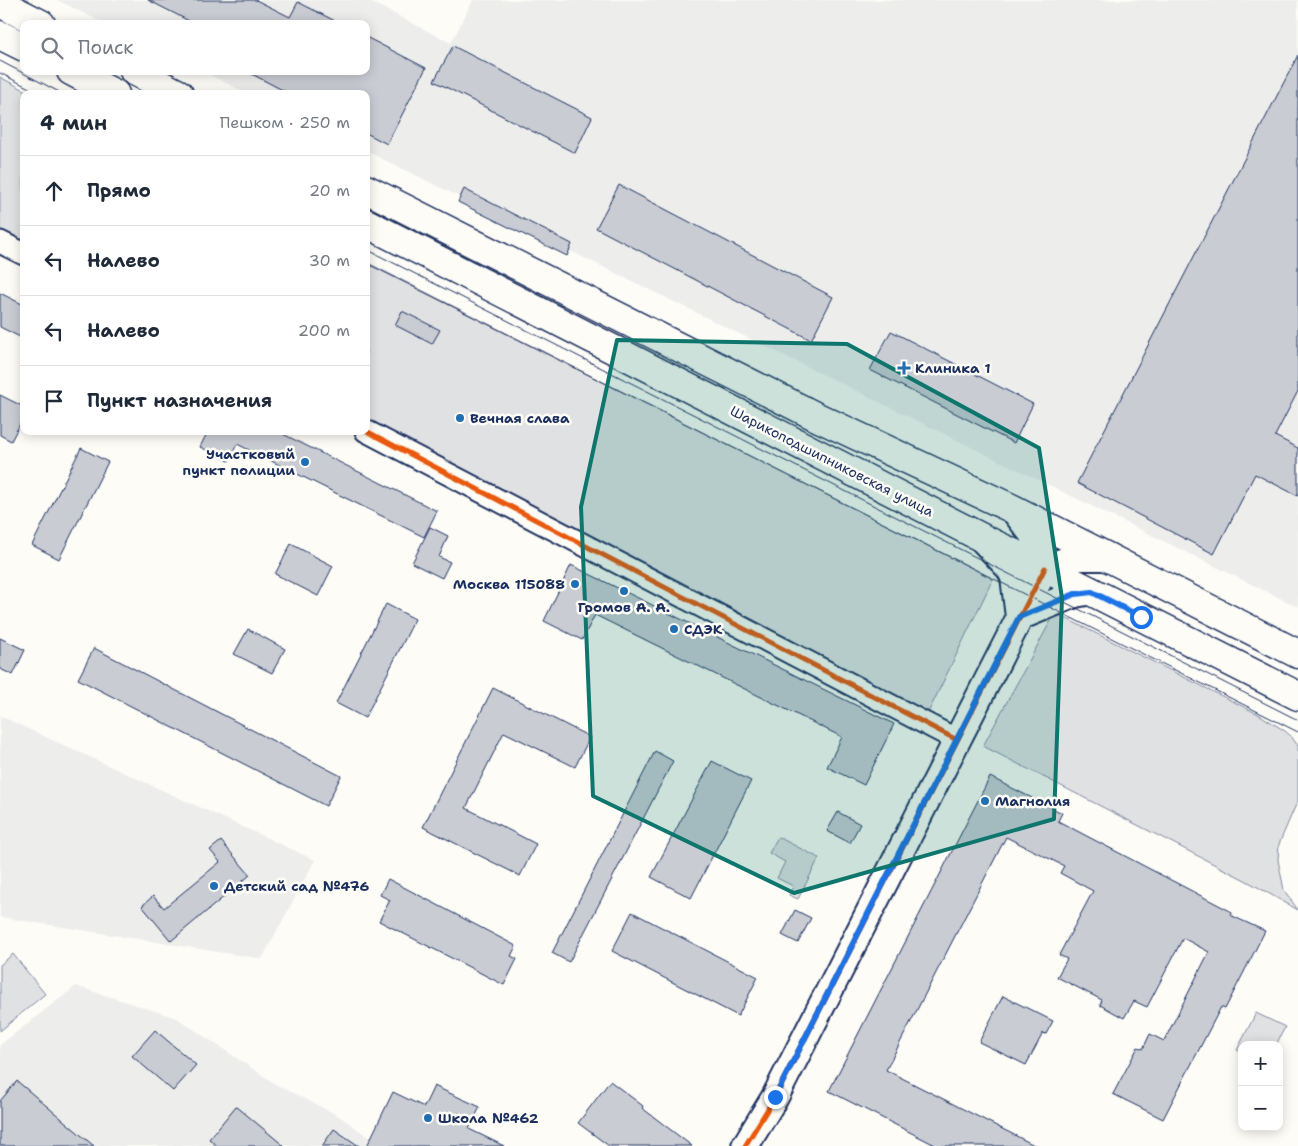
<!DOCTYPE html>
<html lang="ru">
<head>
<meta charset="utf-8">
<style>
	:root { --surface:#fff; --page:#f6f6f7; --text:#1f2937; --muted:#747a83; --line:#e0e1e3 }
	body { margin:0; font-family:"Shantell Sans",sans-serif; background:var(--page); color:var(--text) }
	.controls { position:absolute; right:15px; bottom:15px; display:grid; overflow:hidden; border-radius:10px; box-shadow:0 2px 12px #0003 }
	.controls button { width:45px; height:45px; display:grid; place-items:center; padding:0; border:0; border-bottom:1px solid var(--line); background:var(--surface); color:var(--text); font:25px sans-serif }
	.stop { position:absolute; width:15px; height:15px; margin:-11px; border:4px solid #1a73e8; border-radius:50%; background:#fff }
	.stop.end { background:#1a73e8; border-color:#fff; box-shadow:0 1px 5px #0008 }
	.list { margin:0; padding:0; list-style:none }
	h2 { display:flex; justify-content:space-between; align-items:center; height:65px; margin:0; padding:0 20px; font-size:21px }
	h2 small { font-size:16px; font-weight:400; color:var(--muted) }
	.list li { display:grid; grid-template-columns:32px 1fr auto; gap:15px; align-items:center; box-sizing:border-box; height:70px; padding:0 20px; border-top:1px solid var(--line) }
	.list b { display:block; font-size:19px; white-space:nowrap }
	.list em { font-size:16px; font-style:normal; color:var(--muted) }
	.icon { flex:none; width:28px; height:28px; fill:none; stroke:currentColor; stroke-width:2; stroke-linecap:round; stroke-linejoin:round }
	.map { position:relative; flex:none; width:1298px; height:1146px; overflow:hidden }
	.search { position:absolute; background:var(--surface); box-shadow:0 2px 12px #0003; left:20px; top:20px; width:350px; height:55px; display:flex; align-items:center; gap:12px; box-sizing:border-box; padding:0 18px; border-radius:10px; color:var(--muted); font-size:19px }
	.panel { position:absolute; background:var(--surface); box-shadow:0 2px 12px #0003; left:20px; top:90px; width:350px; height:345px; border-radius:10px }
	.map>svg:first-child { display:block }
	.built { fill:#edeeec }
	.green { fill:#e0e1e3; stroke:#7e88a0 }
	.building { fill:#c9ccd3; stroke:#1b2f5e }
	.lines { fill:none; stroke-linecap:round; stroke-linejoin:round }
	.minor-casing { stroke:#1b2f5e; stroke-width:25 }
	.tertiary-casing { stroke:#1b2f5e; stroke-width:30 }
	.secondary-casing { stroke:#1b2f5e; stroke-width:31 }
	.minor { stroke:#fdfcf7; stroke-width:21 }
	.tertiary { stroke:#fdfcf7; stroke-width:26 }
	.secondary { stroke:#fdfcf7; stroke-width:28 }
	.tram { stroke:#1b2f5e; stroke-width:1 }
	.cycleway-casing { stroke:#fdfcf7; stroke-width:8 }
	.cycleway { stroke:#e8590c; stroke-width:5 }
	.route { stroke:#1a73e8; stroke-width:6 }
	.marked { fill:#0f766e; fill-opacity:0.2; stroke:#0f766e; stroke-width:4; stroke-linejoin:round }
	.poi-dot { fill:#1f6fb2; stroke:#fdfcf7; stroke-width:2 }
	.labels { text-anchor:middle; stroke-width:5; stroke-linejoin:round; paint-order:stroke }
	.poi-label { font-size:14px; font-weight:bold; fill:#1b2f5e; stroke:#fdfcf7; text-anchor:start }
	.street-label { font-size:14px; fill:#1b2f5e; stroke:#fdfcf7 }
</style>
</head>
<body>
<div class="map">
<svg width="1298" height="1146" viewBox="0 0 1298 1146">
	<rect width="100%" height="100%" fill="#fdfcf7"/>
	<filter id="ink" filterUnits="userSpaceOnUse"><feTurbulence type="fractalNoise" baseFrequency=".02" numOctaves="2"/><feDisplacementMap in="SourceGraphic" scale="10" xChannelSelector="R" yChannelSelector="G"/><feConvolveMatrix kernelMatrix="1 2 1 2 8 2 1 2 1" color-interpolation-filters="sRGB"/></filter>
	<g filter="url(#ink)">
		<g class="built">
			<path d="M57,0H367L451,43L473,0H1298V607L366,151V94H248L202,71H366V24H105Z"/>
			<path d="M0,716L315,860L262,959L0,917Z"/>
			<path d="M76,986L177,1018L277,1085L339,1116L381,1146H0V1045Z"/>
		</g>
		<g class="green">
			<path d="M0,77L32,94H24V248L0,236Z"/>
			<path d="M366,262L993,579L926,717L366,426Z"/>
			<path d="M1055,613L1260,715L1285,731L1291,736L1298,746V800L1279,844L1278,860L1284,890L1298,910L1245,880L983,746Z"/>
			<path d="M778,837L819,858L798,899L789,895L793,886L777,878L785,862L769,853Z"/>
			<path d="M13,954L45,994L0,1031V965Z"/>
			<path d="M1256,1013L1285,1027L1276,1045H1242V1052L1237,1050Z"/>
		</g>
		<g class="building">
			<path d="M148,0H256L290,17L298,2L341,24H195Z"/>
			<path d="M366,37L426,68L387,144L366,133V94H290L246,71H366Z"/>
			<path d="M453,46L592,117L575,153L434,81Z"/>
			<path d="M1298,55V391L1275,436L1298,448V496L1255,474L1214,554L1077,483Z"/>
			<path d="M619,185L833,297L811,340L596,228Z"/>
			<path d="M464,189L572,244L567,256L458,202Z"/>
			<path d="M0,293L24,305V339L0,327Z"/>
			<path d="M402,311L440,330L432,344L395,325Z"/>
			<path d="M891,331L1033,404L1014,443L870,370Z"/>
			<path d="M0,395L24,407V416L11,441L0,435Z"/>
			<path d="M208,431H277L437,511L424,537L237,444L229,461L200,447Z"/>
			<path d="M81,448L108,462L59,559L32,545Z"/>
			<path d="M430,527L448,536L439,557L450,562L442,578L412,563Z"/>
			<path d="M291,544L333,566L318,596L275,574Z"/>
			<path d="M571,565L894,724L864,785L827,767L842,737L595,615L582,640L544,621Z"/>
			<path d="M386,604L415,619L365,718L336,703Z"/>
			<path d="M248,629L285,649L272,673L234,654Z"/>
			<path d="M0,638L25,650L13,675L0,669Z"/>
			<path d="M94,648L341,776L326,806L78,679Z"/>
			<path d="M493,688L590,737L575,767L504,732L466,808L536,844L520,876L423,827Z"/>
			<path d="M655,751L673,761L569,962L552,953Z"/>
			<path d="M712,761L751,781L691,898L651,877Z"/>
			<path d="M990,777L1062,813L1058,821L1232,912L1230,915L1265,931L1225,1009L1221,1007L1163,1119L1113,1094L1138,1047L1143,1049L1150,1034L1164,1041L1209,952L1183,938L1147,1007L1134,1001L1124,1018L1100,1005L1102,1000L1057,977L1067,959L1059,955L1093,891L1060,873L1064,866L1006,837L886,1070L1036,1146H937L829,1091Z"/>
			<path d="M838,812L860,824L850,843L827,831Z"/>
			<path d="M221,841L250,875L171,941L142,906L153,896L164,908L220,862L210,850Z"/>
			<path d="M388,879L516,946L511,956L517,959L504,985L379,921L390,900L380,895Z"/>
			<path d="M795,910L811,918L798,943L782,935Z"/>
			<path d="M632,912L758,977L738,1016L612,951Z"/>
			<path d="M1003,996L1053,1021L1046,1034L1043,1033L1026,1065L979,1042Z"/>
			<path d="M155,1030L196,1065L173,1091L132,1056Z"/>
			<path d="M17,1081L94,1146H0V1101Z"/>
			<path d="M610,1081L643,1106L642,1108L692,1146H609L578,1123Z"/>
			<path d="M434,1086L480,1107L469,1129L504,1146H367L393,1092L424,1107Z"/>
			<path d="M236,1106L284,1146H217L209,1139Z"/>
			<path d="M334,1129L359,1146H322Z"/>
		</g>
		<g class="lines">
			<defs>
				<g id="minor">
					<path d="M0,242L24,254"/>
					<path d="M366,431L957,740"/>
				</g>
				<g id="tertiary">
					<path d="M1013,509L1041,545L1045,568"/>
					<path d="M983,540L1010,569L1014,577L1019,617"/>
					<path d="M1045,568L1076,557H1108"/>
					<path d="M1019,617L1075,594L1092,591"/>
					<path d="M745,1146L775,1097L1045,568"/>
				</g>
				<g id="secondary">
					<path d="M0,3L41,24"/>
					<path d="M0,35L24,47"/>
					<path d="M71,71L115,94"/>
					<path d="M134,71L179,94"/>
					<path d="M366,189L817,417L1013,509L1298,654"/>
					<path d="M366,223L996,545L1045,568L1298,696"/>
				</g>
			</defs>
			<use href="#minor" class="minor-casing"/>
			<use href="#tertiary" class="tertiary-casing"/>
			<use href="#secondary" class="secondary-casing"/>
			<use href="#minor" class="minor"/>
			<use href="#tertiary" class="tertiary"/>
			<use href="#secondary" class="secondary"/>
			<g class="tram">
				<path d="M0,61L63,94"/>
				<path d="M0,73L41,94"/>
				<path d="M366,249L1298,720"/>
				<path d="M366,263L1298,732"/>
			</g>
			<defs>
				<g id="cycleway">
					<path d="M366,431L957,740"/>
					<path d="M745,1146L775,1097L1045,568"/>
				</g>
			</defs>
			<use href="#cycleway" class="cycleway-casing"/>
			<use href="#cycleway" class="cycleway"/>
		</g>
	</g>
	<g class="lines" filter="url(#ink)">
		<path class="route" d="M775,1097L1019,617L1075,594L1092,592L1141,617"/>
	</g>
	<path class="marked" d="M617,340L847,344L1039,448L1062,598L1054,819L794,893L593,796L581,507Z"/>
	<g class="poi-dot">
		<path d="M901.5 360.5h5v5h5v5h-5v5h-5v-5h-5v-5h5z"/>
		<circle cx="460" cy="418" r="5"/>
		<circle cx="305" cy="462" r="5"/>
		<circle cx="575" cy="584" r="5"/>
		<circle cx="624" cy="591" r="5"/>
		<circle cx="674" cy="629" r="5"/>
		<circle cx="985" cy="801" r="5"/>
		<circle cx="214" cy="886" r="5"/>
		<circle cx="428" cy="1118" r="5"/>
	</g>
	<g class="labels">
		<g class="poi-label">
			<text x="915" y="373">Клиника 1</text>
			<text x="470" y="423">Вечная слава</text>
			<text x="295" y="459" text-anchor="end">Участковый<tspan x="295" dy="16">пункт полиции</tspan></text>
			<text x="565" y="589" text-anchor="end">Москва 115088</text>
			<text x="624" y="612" text-anchor="middle">Громов А. А.</text>
			<text x="684" y="634">СДЭК</text>
			<text x="995" y="806">Магнолия</text>
			<text x="224" y="891">Детский сад №476</text>
			<text x="438" y="1123">Школа №462</text>
		</g>
		<g class="street-label">
			<text transform="translate(832 461) rotate(27)" y="5">Шарикоподшипниковская улица</text>
		</g>
	</g>
</svg>
<div class="controls">
<button>+</button>
<button>−</button>
</div>
<div class="stop" style="left:1141px;top:617px"></div>
<div class="stop end" style="left:775px;top:1097px"></div>
<div class="search"><svg class="icon" aria-label="search" viewBox="0 0 24 24"><circle cx="10" cy="10" r="6"/><path d="M15 15l6 6"/></svg>Поиск</div>
<section class="panel">
<h2>4 мин<small>Пешком · 250 m</small></h2>
<ul class="list">
<li><svg class="icon" aria-label="ahead" viewBox="0 0 24 24"><path d="M12 20V5M6 11l6-6 6 6"/></svg><div><b>Прямо</b></div><em>20 m</em></li>
<li><svg class="icon" aria-label="left" viewBox="0 0 24 24"><path d="M17 20v-9H6M10 6l-5 5 5 5"/></svg><div><b>Налево</b></div><em>30 m</em></li>
<li><svg class="icon" aria-label="left" viewBox="0 0 24 24"><path d="M17 20v-9H6M10 6l-5 5 5 5"/></svg><div><b>Налево</b></div><em>200 m</em></li>
<li><svg class="icon" aria-label="arrive" viewBox="0 0 24 24"><path d="M6 21V4h12l-3 4 3 4H6"/></svg><div><b>Пункт назначения</b></div></li>
</ul>
</section>
</div>
</body>
</html>
